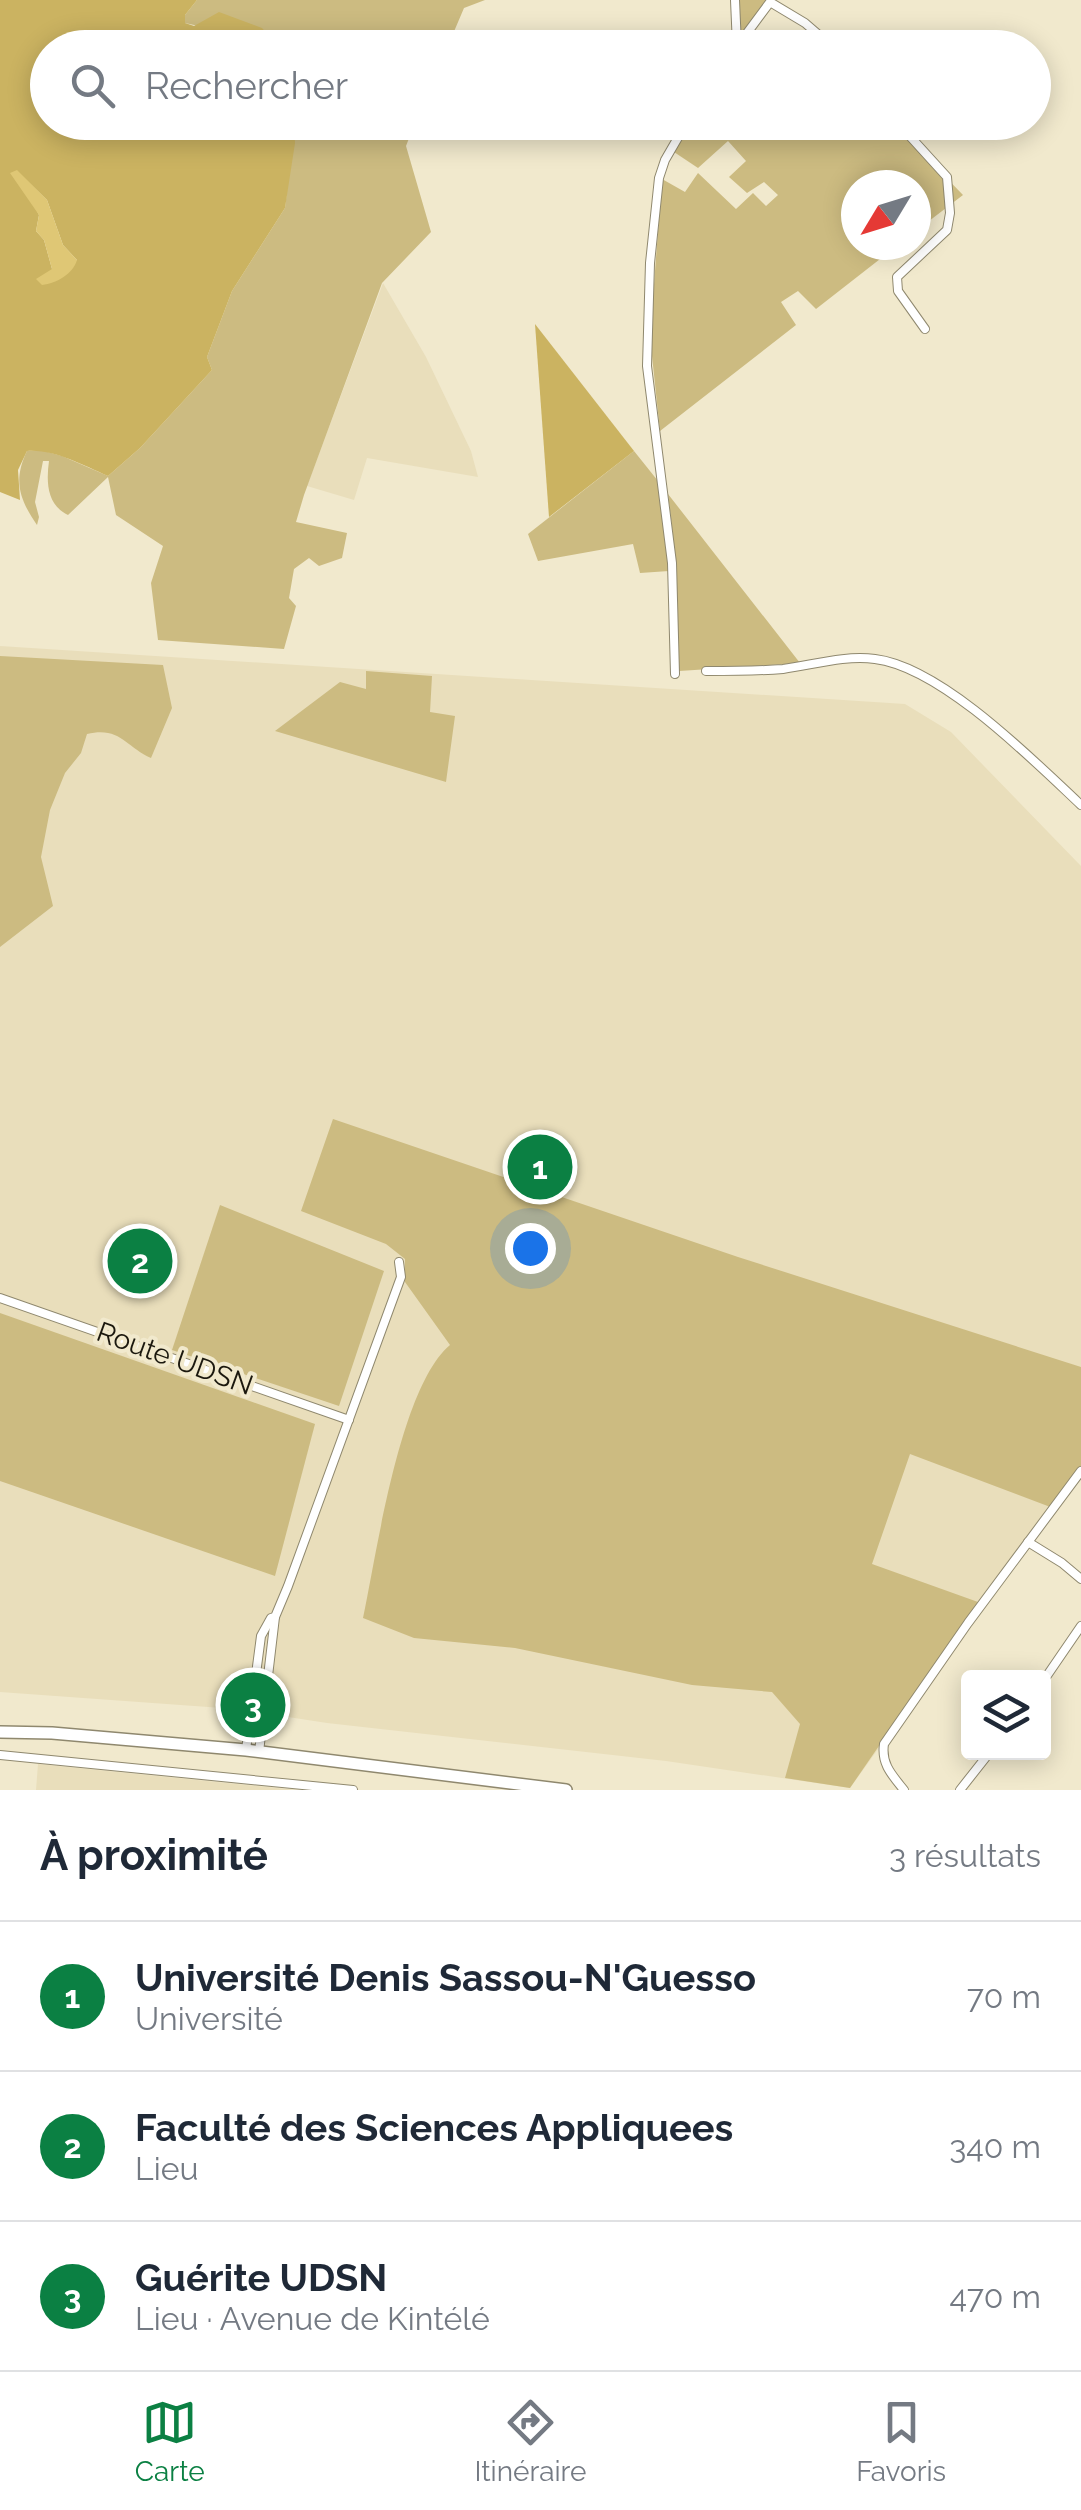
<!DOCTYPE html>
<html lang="fr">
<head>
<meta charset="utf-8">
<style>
	:root { --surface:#fff; --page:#f2f2f3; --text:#1f2937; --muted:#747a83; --line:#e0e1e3; --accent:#0b8043 }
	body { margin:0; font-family:Raleway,sans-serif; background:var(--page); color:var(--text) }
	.controls { position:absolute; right:30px; bottom:30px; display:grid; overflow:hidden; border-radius:10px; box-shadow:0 5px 25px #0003 }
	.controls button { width:90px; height:90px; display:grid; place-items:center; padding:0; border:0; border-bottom:2px solid var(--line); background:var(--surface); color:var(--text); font:50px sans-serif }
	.compass { position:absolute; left:841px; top:170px; width:90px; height:90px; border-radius:50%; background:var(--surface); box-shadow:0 5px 25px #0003; rotate:232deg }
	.you { position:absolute; left:530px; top:1248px; width:35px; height:35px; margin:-25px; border:8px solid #fff; border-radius:50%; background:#1a73e8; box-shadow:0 0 0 15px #1a73e833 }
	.badge { display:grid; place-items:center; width:65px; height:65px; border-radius:50%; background:var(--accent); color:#fff; font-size:32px; font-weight:700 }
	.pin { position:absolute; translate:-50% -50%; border:5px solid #fff; box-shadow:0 2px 10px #0006 }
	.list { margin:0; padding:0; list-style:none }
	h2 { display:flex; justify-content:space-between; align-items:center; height:130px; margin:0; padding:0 40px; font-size:42px }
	h2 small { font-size:32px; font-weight:400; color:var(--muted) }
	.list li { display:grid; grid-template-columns:65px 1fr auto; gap:30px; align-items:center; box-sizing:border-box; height:150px; padding:0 40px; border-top:2px solid var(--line) }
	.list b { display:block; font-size:38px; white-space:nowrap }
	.list p { margin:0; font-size:32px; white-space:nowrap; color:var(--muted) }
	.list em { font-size:32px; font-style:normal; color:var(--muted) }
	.icon { flex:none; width:55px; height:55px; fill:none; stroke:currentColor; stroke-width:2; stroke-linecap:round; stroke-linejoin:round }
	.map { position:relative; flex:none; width:1081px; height:1790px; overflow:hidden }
	.search { position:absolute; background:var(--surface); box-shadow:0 5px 25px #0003; left:30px; right:30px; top:30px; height:110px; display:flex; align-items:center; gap:25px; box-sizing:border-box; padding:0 35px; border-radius:55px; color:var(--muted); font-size:38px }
	.sheet { height:580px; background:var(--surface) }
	nav { display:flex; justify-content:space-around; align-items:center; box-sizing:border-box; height:140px; border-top:2px solid var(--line); background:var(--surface); font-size:28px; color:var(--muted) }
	nav a { display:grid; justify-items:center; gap:5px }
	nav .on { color:var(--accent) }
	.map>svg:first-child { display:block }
	.built { fill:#e9debb }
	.green { fill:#ccbb81 }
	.forest { fill:#cbb361; fill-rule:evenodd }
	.water { fill:#dfc775 }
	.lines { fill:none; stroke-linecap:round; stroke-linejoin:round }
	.minor-casing { stroke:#8f886e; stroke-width:10 }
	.primary-casing { stroke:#8f886e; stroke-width:14 }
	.minor { stroke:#fff; stroke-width:8 }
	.primary { stroke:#fff; stroke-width:11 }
	.labels { text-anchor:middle; stroke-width:8; stroke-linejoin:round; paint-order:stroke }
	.street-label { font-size:28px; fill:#1b180e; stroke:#f1e9cd }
</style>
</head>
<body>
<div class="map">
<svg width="1081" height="1790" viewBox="0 0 1081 1790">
	<rect width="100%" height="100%" fill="#f1e9cd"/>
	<g class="built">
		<path d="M383,283L426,357L471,451L478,477L367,458L354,500L307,486Z"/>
		<path d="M0,646L905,704L951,732L1081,866V1468L850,1788L666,1761L327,1723L236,1709L0,1692Z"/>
		<path d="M38,1764L296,1790H36Z"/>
	</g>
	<g class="green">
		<path d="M197,0H485L464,8L447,48L279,47L277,43L185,23V15Z"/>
		<path d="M736,0H769L737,45Z"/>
		<path d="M288,123H415L406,146L431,232L382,283L304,495L296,522L347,533L342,558L319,566L309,558L294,569L289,598L296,606L284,649L158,640L151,583L163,546L116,515L108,477L68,515C47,505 46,482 49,461H43L35,502L39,517L37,525C19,499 13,480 27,451L41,450L62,456L108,476L140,448L212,370L207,357L232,291L285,208L294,128Z"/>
		<path d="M692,123H893L963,195L916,231V185H856V245H898L816,309L798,291L781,302L796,325L660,431L650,337L662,179L685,192L698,173L736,209L753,193L766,206L778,195L764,182L747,193L729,177L746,161L728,141L698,168L674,152Z"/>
		<path d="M634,451L662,486L668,524L669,571L640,573L633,544L538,561L528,534Z"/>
		<path d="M668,494L800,663L679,671L676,561Z"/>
		<path d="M0,656L163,665L172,708L151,758C126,747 120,726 87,734L81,753L65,773L50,810L41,857L53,906L0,947Z"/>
		<path d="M366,671L432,676L430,712L455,716L446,782L275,731L340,682L366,689Z"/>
		<path d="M333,1119L738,1257L1081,1367V1471L1053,1508L910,1454L872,1564L978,1602L850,1788L785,1778L800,1724L772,1692L692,1685L515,1648L414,1638L363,1618C377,1552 400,1387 450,1345L405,1282V1259L386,1244L301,1211Z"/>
		<path d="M220,1205L384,1271L339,1406L172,1350Z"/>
		<path d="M0,1313L315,1424L275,1576L0,1481Z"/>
	</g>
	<g class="forest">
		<path d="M0,0H197L185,15V23L194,26L219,12L262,28L279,47L48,48V122L288,123L294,128L295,143L285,208L232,291L207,357L212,370L140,448L108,476C82,465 55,449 27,451L18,470L20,500L0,492ZM17,171L47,200L63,245L77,260L52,269L44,240L36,231L39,215Z"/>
		<path d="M535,324L634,451L549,517Z"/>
	</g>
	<path class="water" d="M17,170L47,200L63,245L77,260C73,274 57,283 42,285L36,279L52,269L44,240L36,231L39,215L10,173Z"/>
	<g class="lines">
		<defs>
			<g id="minor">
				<path d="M735,0L737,46"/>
				<path d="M736,48L770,2L805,23L834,48"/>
				<path d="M897,122L947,177L950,213L947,230L897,277L898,291L925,329"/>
				<path d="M706,671C732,671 757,671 783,669C813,665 844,655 875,659C941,667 1033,760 1081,805"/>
				<path d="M675,674L672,563L647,366L650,263L659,178L665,160L687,122"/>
				<path d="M0,1298L349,1420"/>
				<path d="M1028,1542L1062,1563L1081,1579"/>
				<path d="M1044,1680L1081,1626"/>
				<path d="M246,1750L261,1636L271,1618L275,1617L288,1586L401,1277L399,1262"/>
				<path d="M259,1752L275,1617"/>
				<path d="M0,1755L353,1790"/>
				<path d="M904,1790C892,1775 881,1764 884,1744L968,1623L1081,1471"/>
				<path d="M960,1790L990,1752"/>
			</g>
			<path id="primary" d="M0,1732L52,1733L246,1750L566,1790"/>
		</defs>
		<use href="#minor" class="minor-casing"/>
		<use href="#primary" class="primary-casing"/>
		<use href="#minor" class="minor"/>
		<use href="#primary" class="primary"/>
	</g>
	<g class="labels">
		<g class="street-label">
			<text transform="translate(175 1358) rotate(20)" y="10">Route UDSN</text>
		</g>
	</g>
</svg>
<div class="controls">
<button><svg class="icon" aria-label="layers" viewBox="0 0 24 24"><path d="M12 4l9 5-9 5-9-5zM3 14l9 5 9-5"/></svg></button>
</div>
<svg class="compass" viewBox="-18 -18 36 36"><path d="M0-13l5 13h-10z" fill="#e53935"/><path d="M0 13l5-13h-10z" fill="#747a83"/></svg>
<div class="you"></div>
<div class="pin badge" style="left:540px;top:1167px">1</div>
<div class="pin badge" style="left:140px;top:1261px">2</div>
<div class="pin badge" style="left:253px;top:1705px">3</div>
<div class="search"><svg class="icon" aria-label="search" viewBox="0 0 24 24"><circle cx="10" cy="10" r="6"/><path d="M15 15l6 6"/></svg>Rechercher</div>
</div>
<section class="sheet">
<h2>À proximité<small>3 résultats</small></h2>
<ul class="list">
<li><span class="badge">1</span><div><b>Université Denis Sassou-N'Guesso</b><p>Université</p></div><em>70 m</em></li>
<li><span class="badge">2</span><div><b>Faculté des Sciences Appliquees</b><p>Lieu</p></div><em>340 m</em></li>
<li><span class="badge">3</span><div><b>Guérite UDSN</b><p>Lieu · Avenue de Kintélé</p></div><em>470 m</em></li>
</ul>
</section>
<nav>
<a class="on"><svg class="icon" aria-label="map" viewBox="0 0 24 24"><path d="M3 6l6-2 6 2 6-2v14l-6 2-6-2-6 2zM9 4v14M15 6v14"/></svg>Carte</a>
<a><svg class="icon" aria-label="directions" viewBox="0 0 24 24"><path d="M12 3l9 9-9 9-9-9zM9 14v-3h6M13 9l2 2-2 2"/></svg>Itinéraire</a>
<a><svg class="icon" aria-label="saved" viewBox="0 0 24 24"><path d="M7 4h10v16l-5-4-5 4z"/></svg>Favoris</a>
</nav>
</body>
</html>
